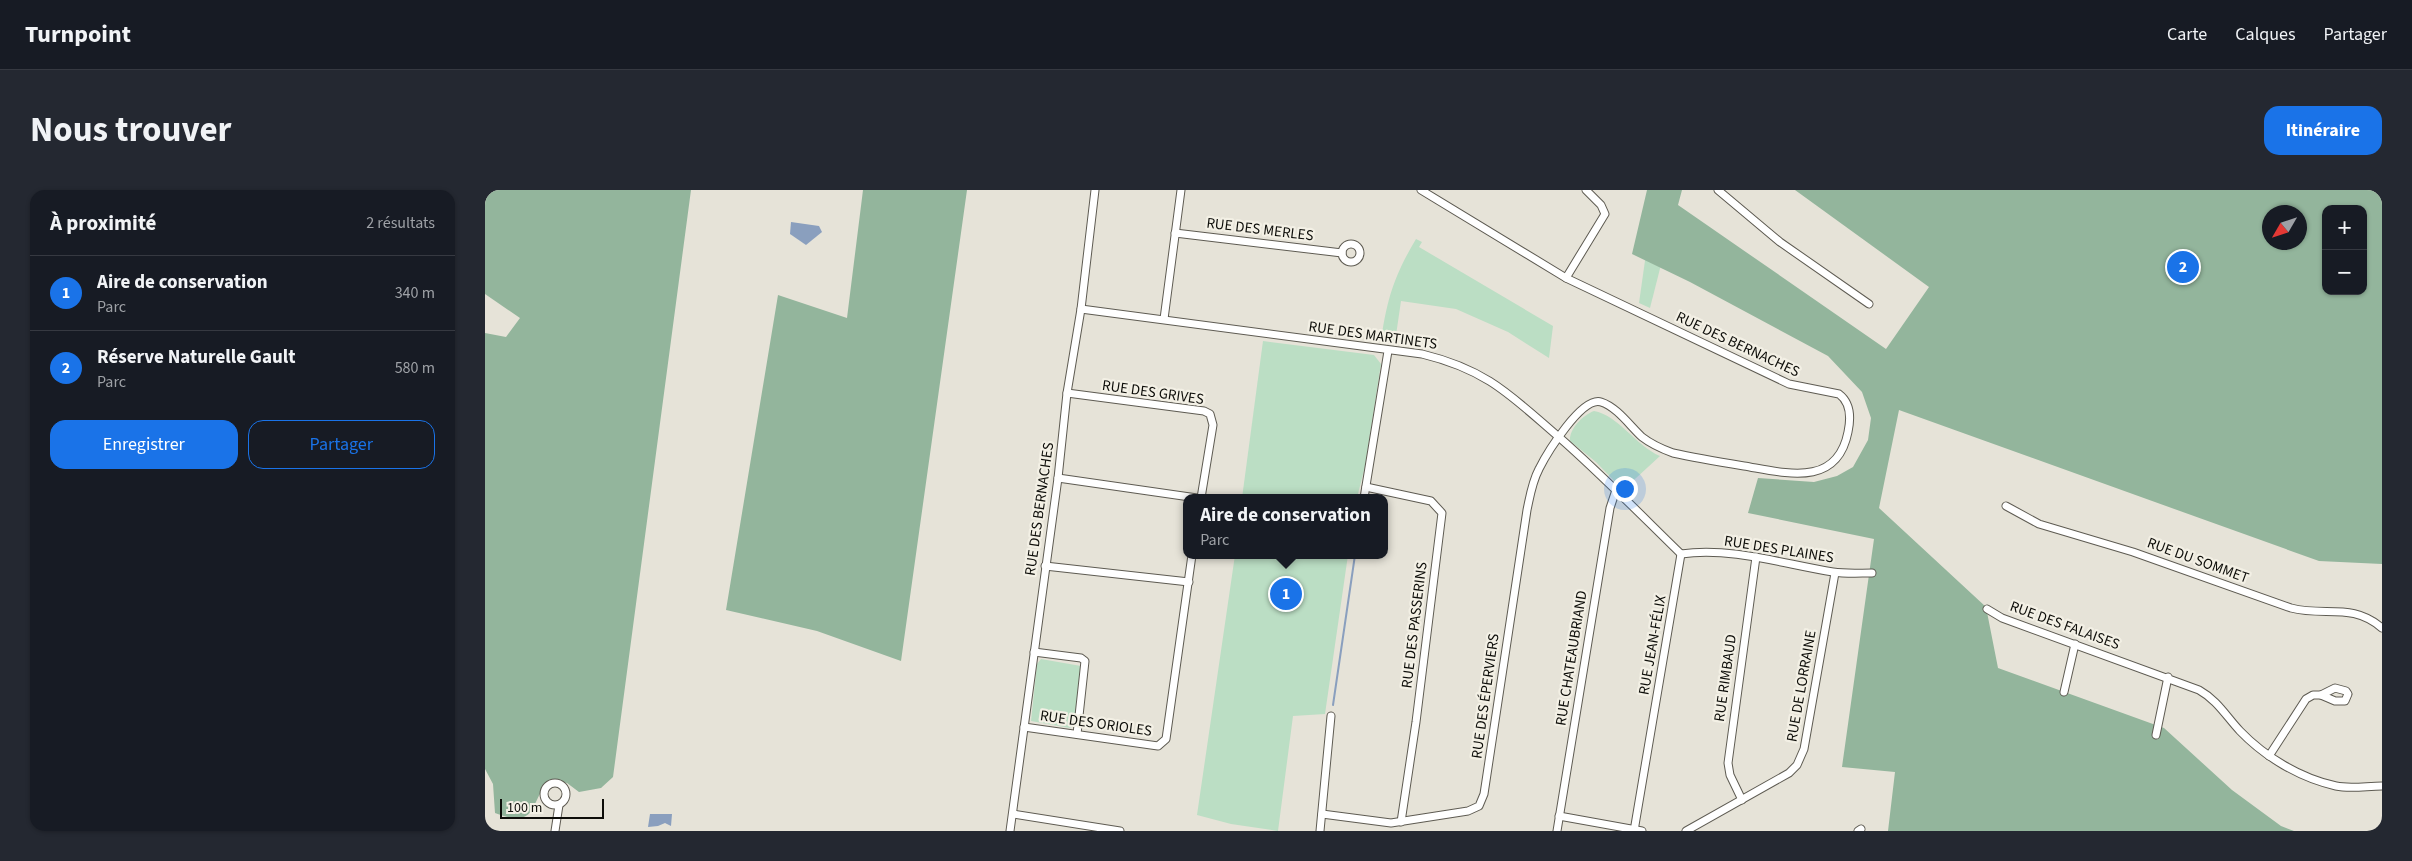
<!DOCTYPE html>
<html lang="fr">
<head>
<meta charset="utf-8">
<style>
	:root { --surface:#171b24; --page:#242831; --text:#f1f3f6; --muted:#9ea1a6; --line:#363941; --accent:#1a73e8 }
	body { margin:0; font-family:"Source Sans 3",sans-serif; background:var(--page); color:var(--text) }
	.controls { position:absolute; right:15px; top:15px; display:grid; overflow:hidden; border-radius:10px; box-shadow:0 1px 4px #0004 }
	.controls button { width:45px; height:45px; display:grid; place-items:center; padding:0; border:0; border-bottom:1px solid var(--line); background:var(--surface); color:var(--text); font:25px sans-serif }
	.compass { position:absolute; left:1777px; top:15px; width:45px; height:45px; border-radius:50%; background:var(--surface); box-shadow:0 1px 4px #0004; rotate:231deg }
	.scale { position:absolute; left:15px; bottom:12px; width:104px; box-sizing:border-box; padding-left:5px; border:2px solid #0d0d09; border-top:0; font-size:14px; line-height:18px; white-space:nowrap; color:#0d0d09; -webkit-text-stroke:4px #f3f0e5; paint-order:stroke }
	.you { position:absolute; left:1139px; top:298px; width:18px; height:18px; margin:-12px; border:4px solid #fff; border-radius:50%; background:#1a73e8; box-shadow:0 0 0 8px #1a73e833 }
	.badge { display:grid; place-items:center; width:32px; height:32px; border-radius:50%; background:var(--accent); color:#fff; font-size:16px; font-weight:700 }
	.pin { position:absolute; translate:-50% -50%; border:2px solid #fff; box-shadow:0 1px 5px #0006 }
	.popup { position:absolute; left:698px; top:304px; width:205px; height:65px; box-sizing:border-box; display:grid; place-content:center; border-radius:10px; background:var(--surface); filter:drop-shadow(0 1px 4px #0005); font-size:16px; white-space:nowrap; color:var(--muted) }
	.popup b { font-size:19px; color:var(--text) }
	.popup::after { content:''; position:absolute; left:50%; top:100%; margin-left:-10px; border:10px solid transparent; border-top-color:var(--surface) }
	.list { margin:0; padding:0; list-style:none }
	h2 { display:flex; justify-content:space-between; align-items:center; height:65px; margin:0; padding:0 20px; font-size:21px }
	h2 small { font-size:16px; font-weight:400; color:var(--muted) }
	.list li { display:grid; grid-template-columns:32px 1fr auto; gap:15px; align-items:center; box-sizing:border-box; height:75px; padding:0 20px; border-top:1px solid var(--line) }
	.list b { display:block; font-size:19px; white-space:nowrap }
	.list p { margin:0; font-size:16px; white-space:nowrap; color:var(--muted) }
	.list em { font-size:16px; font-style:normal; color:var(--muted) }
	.actions { display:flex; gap:10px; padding:15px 20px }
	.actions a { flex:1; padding:11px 0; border:1px solid var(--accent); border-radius:15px; text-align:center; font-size:18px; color:var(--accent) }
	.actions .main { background:var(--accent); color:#fff }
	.map { position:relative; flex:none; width:1897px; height:641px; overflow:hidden; border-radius:15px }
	header { display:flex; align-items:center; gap:30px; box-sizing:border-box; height:70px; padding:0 25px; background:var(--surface); border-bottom:1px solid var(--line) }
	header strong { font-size:24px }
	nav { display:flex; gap:28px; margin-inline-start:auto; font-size:18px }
	.intro { display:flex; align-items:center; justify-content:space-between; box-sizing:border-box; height:120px; padding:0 30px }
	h1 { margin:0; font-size:35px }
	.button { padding:12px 22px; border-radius:15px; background:var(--accent); color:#fff; font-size:18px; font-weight:700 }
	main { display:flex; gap:30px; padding:0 30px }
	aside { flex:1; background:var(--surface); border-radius:15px; box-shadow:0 1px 4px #0004 }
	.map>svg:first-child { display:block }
	.green { fill:#bbdec4 }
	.forest { fill:#93b59c; fill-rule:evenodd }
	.water { fill:#8a9fbe }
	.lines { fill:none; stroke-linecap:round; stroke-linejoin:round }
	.stream { stroke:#8a9fbe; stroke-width:2 }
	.street-casing { stroke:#5e5b52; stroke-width:9 }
	.street { stroke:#fff; stroke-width:7 }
	.labels { text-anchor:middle; stroke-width:4.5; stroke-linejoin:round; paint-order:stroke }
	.street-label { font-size:15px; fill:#0d0d09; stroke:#f3f0e5 }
</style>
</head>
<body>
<header>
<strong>Turnpoint</strong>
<nav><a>Carte</a><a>Calques</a><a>Partager</a></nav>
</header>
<div class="intro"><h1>Nous trouver</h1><a class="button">Itinéraire</a></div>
<main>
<aside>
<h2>À proximité<small>2 résultats</small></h2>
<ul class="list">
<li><span class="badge">1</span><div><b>Aire de conservation</b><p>Parc</p></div><em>340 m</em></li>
<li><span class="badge">2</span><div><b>Réserve Naturelle Gault</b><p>Parc</p></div><em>580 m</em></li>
</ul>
<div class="actions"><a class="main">Enregistrer</a><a>Partager</a></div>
</aside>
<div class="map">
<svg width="1897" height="641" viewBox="0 0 1897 641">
	<rect width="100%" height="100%" fill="#e6e3d8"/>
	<g class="green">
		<path d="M1170,0L1182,51L1165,118L1154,113Z"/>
		<path d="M931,49L937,52L934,57L1068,136L1064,168L1023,142L971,119L916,111L910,152L896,151C902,109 909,86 931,49Z"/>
		<path d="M778,151L889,165L896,174L880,276L872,308H757Z"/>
		<path d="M1109,221C1133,225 1151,256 1175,266L1138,300L1111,272L1085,251C1084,239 1098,225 1109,221Z"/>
		<path d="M750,365H863L840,524L808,526L793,641L746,634L712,625Z"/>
		<path d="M556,469L596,476L589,533L585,538L546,531L552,474Z"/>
	</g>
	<g class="forest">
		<path d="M0,0H206L128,587L116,598L94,602L82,593L66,590C43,609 56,641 10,623L8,594L0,579V143L21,147L35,128L0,104Z"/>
		<path d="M378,0H482L416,471L332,441L241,420L293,105L362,128Z"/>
		<path d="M1162,0H1197L1193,15L1401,159L1444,97L1310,0H1897V374L1834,371L1414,220L1394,318L1501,417L1513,478L1679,538L1747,600L1796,636L1809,641H1403L1410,582L1357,577L1389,349L1263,323L1273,288L1329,292L1352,286L1368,277L1383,250L1386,228L1377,202L1343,166L1205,92L1147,64ZM1841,19H1878V101H1841ZM1784,22H1814V52H1784Z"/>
	</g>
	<g class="water">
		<path d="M306,32L334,36L337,42L321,55L305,44Z"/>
		<path d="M165,624H187L186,636L180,633L173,636L163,637Z"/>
	</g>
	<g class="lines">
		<path class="stream" d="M848,515L870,365"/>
		<defs>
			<g id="street">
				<path d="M1233,0L1295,52L1384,114"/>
				<path d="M690,43L857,63"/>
				<circle cx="866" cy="63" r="9"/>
				<path d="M1081,88L1120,24L1116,15L1101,0"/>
				<path d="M596,119L937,164C1003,180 1026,206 1075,248C1117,285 1156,325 1196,364"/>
				<path d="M679,129L696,0"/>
				<path d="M582,203L719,221L725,224L728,235L716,308"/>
				<path d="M573,288L712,308"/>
				<path d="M881,297L946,311L957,323L931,532L916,632"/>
				<path d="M879,308L903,161"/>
				<path d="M1521,316L1554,334L1648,362L1806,418C1840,427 1867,412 1897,438"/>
				<path d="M1196,364C1247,357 1298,374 1348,382C1361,384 1374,383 1387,383"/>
				<path d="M560,376L704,392"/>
				<path d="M1502,419L1517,428L1714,500C1732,510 1741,526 1755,541C1780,567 1815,588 1851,596C1865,599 1882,596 1897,596"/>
				<path d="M549,462L596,468L600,471L592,544"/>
				<path d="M1850,498L1861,501L1863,504L1860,511H1850L1836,505Z"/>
				<path d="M1579,502L1590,454"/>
				<path d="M539,537L673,556L681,549L707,365"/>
				<path d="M1671,545L1683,487"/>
				<path d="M1784,566L1821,509L1828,505H1836"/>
				<circle cx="70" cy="604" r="11"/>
				<path d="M1257,610L1245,585L1243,573L1271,367"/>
				<path d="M528,624L635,641"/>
				<path d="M837,624L906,633L983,621L994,616L999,604L1042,320C1045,306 1047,292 1054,279C1062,263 1097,206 1116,212C1132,217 1145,236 1157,247C1166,254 1177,259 1188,263C1211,268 1235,272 1259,276C1301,283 1352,298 1363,242C1366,228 1366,213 1354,204L1304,194L1081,88L936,0"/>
				<path d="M1074,626L1157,641"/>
				<path d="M70,641L74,615"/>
				<path d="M525,641L573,288L582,203L596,119L610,0"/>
				<path d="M835,641L846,526"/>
				<path d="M1072,641L1125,318L1131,300"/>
				<path d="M1149,641L1196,364"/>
				<path d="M1201,641L1304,583L1312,575L1319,559L1350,383"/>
				<path d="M1373,641L1376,639"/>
			</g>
		</defs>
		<use href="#street" class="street-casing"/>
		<use href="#street" class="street"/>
	</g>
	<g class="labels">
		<g class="street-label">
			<text transform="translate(775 39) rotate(7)" y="5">RUE DES MERLES</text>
			<text transform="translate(888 145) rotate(8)" y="5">RUE DES MARTINETS</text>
			<text transform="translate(1253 154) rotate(25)" y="5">RUE DES BERNACHES</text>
			<text transform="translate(668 202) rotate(8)" y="5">RUE DES GRIVES</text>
			<text transform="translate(554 319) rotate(-82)" y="5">RUE DES BERNACHES</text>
			<text transform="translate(1294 359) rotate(9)" y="5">RUE DES PLAINES</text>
			<text transform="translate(1713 370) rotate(20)" y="5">RUE DU SOMMET</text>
			<text transform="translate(929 435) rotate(-83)" y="5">RUE DES PASSERINS</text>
			<text transform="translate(1580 435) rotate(20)" y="5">RUE DES FALAISES</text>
			<text transform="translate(1167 455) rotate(-80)" y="5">RUE JEAN-FÉLIX</text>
			<text transform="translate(1086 468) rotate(-81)" y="5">RUE CHATEAUBRIAND</text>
			<text transform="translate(1240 488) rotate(-82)" y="5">RUE RIMBAUD</text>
			<text transform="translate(1316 496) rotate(-80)" y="5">RUE DE LORRAINE</text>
			<text transform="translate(1000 506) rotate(-82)" y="5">RUE DES ÉPERVIERS</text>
			<text transform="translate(611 533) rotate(8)" y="5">RUE DES ORIOLES</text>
		</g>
	</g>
</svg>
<div class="controls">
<button>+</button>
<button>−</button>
</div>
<svg class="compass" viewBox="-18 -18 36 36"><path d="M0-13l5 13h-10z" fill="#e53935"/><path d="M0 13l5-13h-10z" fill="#9ea1a6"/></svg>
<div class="scale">100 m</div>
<div class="you"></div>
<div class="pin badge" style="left:801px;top:404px">1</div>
<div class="popup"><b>Aire de conservation</b>Parc</div>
<div class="pin badge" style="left:1698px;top:77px">2</div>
</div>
</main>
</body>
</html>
